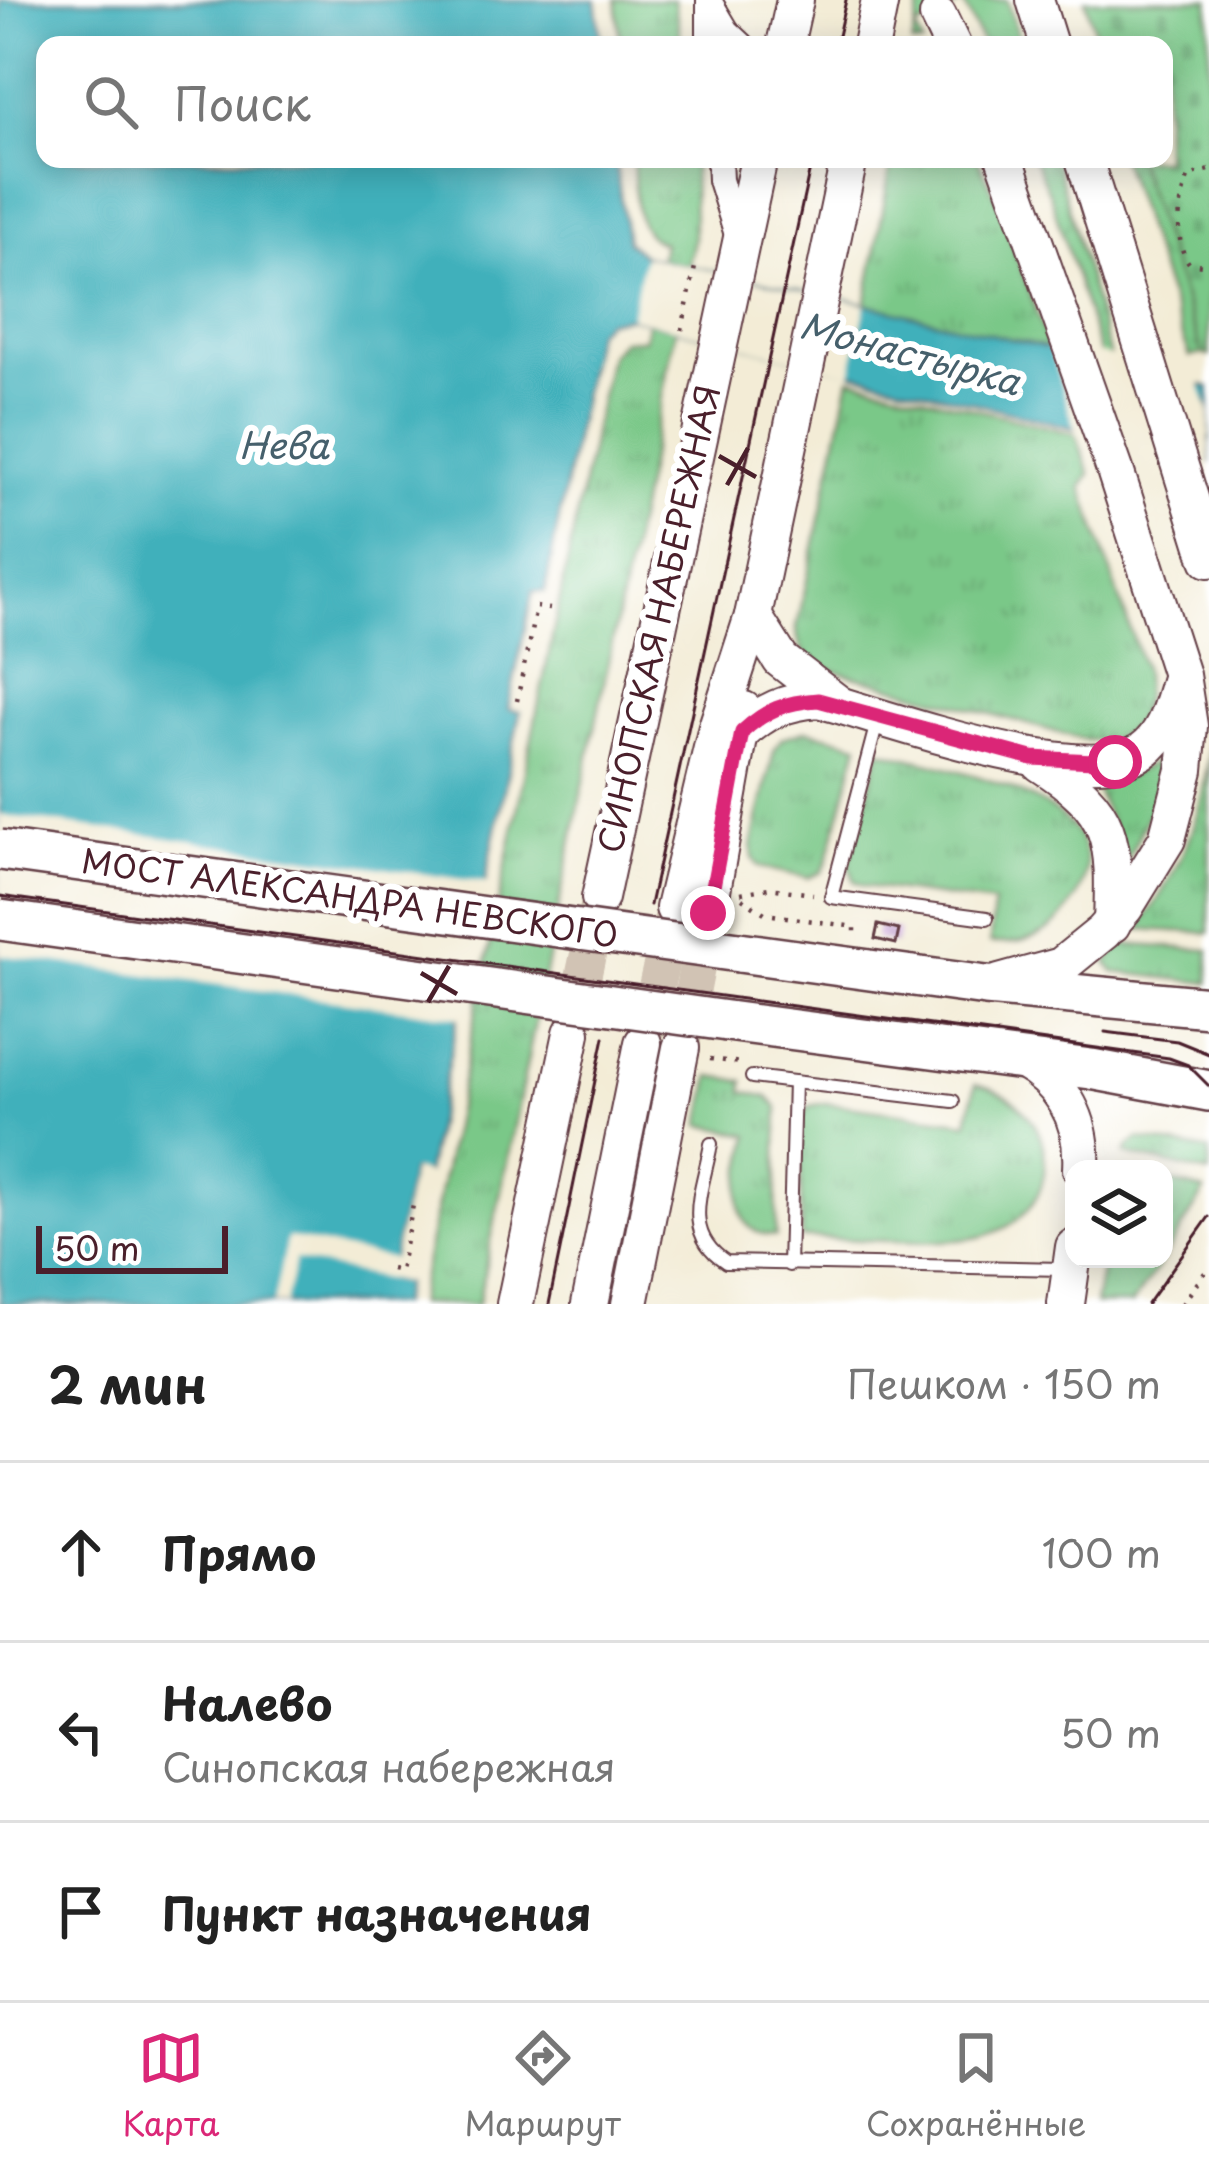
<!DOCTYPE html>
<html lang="ru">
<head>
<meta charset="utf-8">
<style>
	:root { --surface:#fff; --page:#f2f2f2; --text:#222; --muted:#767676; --line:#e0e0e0; --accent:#db2777 }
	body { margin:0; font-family:"Playpen Sans",sans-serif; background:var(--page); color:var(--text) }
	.controls { position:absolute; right:36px; bottom:36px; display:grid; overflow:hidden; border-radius:24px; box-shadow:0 6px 30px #0003 }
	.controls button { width:108px; height:108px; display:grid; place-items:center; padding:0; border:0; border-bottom:3px solid var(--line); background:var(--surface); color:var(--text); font:60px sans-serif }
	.scale { position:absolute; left:36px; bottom:30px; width:192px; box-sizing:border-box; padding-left:12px; border:6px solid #4a1f2b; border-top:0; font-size:33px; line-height:42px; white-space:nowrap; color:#4a1f2b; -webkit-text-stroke:9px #fff; paint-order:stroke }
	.stop { position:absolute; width:36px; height:36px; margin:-27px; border:9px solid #db2777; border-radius:50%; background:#fff }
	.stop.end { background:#db2777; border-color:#fff; box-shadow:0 3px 12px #0008 }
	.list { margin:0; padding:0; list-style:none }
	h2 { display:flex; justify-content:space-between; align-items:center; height:156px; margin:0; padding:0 48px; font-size:51px }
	h2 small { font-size:39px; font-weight:400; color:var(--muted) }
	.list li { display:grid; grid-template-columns:78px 1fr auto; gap:36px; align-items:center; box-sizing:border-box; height:180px; padding:0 48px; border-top:3px solid var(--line) }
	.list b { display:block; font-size:45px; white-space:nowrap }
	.list p { margin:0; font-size:39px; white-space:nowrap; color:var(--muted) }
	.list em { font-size:39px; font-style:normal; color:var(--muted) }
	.icon { flex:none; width:66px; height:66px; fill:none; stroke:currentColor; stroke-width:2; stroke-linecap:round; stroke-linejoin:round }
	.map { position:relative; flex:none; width:1209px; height:1304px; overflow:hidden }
	.search { position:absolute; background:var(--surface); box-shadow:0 6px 30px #0003; left:36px; right:36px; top:36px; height:132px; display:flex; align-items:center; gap:30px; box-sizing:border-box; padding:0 42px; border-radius:24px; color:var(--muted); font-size:45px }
	.sheet { height:696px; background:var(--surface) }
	nav { display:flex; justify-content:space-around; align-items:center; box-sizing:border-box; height:168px; border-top:3px solid var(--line); background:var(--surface); font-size:33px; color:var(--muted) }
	nav a { display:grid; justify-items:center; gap:6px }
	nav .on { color:var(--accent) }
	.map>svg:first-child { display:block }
	.grass { fill:url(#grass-tufts); stroke:#62745a; stroke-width:3 }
	.cemetery { fill:url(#cemetery-stones); stroke:#62745a; stroke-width:3 }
	.water { fill:#41b0bb; stroke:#466873; stroke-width:3 }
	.pier { fill:#f3ecd6 }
	.building { fill:url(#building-cross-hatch) }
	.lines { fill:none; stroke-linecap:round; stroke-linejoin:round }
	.secondary-tunnel { stroke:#d1c3b4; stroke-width:36; stroke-dasharray:36 18; stroke-linecap:butt }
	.service-casing { stroke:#633e45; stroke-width:16 }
	.minor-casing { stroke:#633e45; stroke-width:28 }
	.secondary-casing { stroke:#633e45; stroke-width:40 }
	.primary-casing { stroke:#633e45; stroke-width:44 }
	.path { stroke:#633e45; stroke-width:4.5; stroke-dasharray:3 9; stroke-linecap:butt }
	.service { stroke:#fff; stroke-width:12 }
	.minor { stroke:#fff; stroke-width:24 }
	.secondary { stroke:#fff; stroke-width:36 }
	.primary { stroke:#fff; stroke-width:39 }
	.tram { stroke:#4a1f2b; stroke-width:3 }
	.primary-bridge-casing { stroke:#633e45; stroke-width:44; stroke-linecap:butt }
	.primary-bridge { stroke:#fff; stroke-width:39 }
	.route { stroke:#db2777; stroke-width:15 }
	.ticks { fill:none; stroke:#4a1f2b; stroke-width:4.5 }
	.labels { text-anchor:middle; stroke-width:12; stroke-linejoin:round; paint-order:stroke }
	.street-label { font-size:33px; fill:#4a1f2b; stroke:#fff }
	.water-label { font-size:36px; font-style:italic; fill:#46606c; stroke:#fff }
</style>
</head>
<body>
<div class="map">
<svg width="1209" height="1304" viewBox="0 0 1209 1304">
	<defs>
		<pattern id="grass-tufts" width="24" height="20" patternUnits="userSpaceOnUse" patternTransform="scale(3)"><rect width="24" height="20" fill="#7ac888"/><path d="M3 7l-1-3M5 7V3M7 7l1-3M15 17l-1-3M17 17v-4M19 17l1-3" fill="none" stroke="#6bab76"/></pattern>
		<pattern id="cemetery-stones" width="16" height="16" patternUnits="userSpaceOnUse" patternTransform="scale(3)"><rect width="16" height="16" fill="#7ac888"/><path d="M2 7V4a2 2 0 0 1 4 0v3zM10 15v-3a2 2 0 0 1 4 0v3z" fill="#6bab76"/></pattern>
		<pattern id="building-cross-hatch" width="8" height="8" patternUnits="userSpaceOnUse" patternTransform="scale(3)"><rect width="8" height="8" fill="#d1ade0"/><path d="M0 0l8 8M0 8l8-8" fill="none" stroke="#b594c0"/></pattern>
	</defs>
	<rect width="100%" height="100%" fill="#fff"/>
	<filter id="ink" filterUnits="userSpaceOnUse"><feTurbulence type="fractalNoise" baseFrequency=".00833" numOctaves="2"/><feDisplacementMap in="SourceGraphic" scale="24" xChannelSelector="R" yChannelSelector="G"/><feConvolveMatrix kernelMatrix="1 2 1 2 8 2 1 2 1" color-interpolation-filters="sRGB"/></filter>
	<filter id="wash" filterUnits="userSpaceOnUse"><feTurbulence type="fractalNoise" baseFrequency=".004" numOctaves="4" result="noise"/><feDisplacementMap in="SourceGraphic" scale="48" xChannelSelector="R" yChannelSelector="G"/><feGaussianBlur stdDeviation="2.7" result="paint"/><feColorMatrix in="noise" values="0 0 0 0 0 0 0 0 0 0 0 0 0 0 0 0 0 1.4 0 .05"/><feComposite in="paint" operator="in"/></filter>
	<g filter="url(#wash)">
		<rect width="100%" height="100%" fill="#f3ecd6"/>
		<g class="grass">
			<path d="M616,0H674L682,45H621Z"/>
			<path d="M921,0H1007L1021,45H983L963,2L916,29L923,45H912Z"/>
			<path d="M633,159H693L694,239L478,1304H417L609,356L622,340L644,339L663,243C630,233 636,188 633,159Z"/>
			<path d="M892,159H978L996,197L1049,348L866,304Z"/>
			<path d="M1034,159H1055L1117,382L1109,384L1050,195Z"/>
			<path d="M1121,159H1136L1203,354L1190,357Z"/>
			<path d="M850,378L1076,434L1090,474L1082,487L1143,667C1150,710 1134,745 1085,740L825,668C807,659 796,648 797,627Z"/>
			<path d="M807,730L859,744L827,862L822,872L808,878L759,867L753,858L752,846L774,751L782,738Z"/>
			<path d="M1209,744V933L1138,929C1179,871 1205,816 1209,744Z"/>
			<path d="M880,750C945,769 1144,800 1070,908C1050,937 1023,945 990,943L993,904L864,886L854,881L849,863Z"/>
			<path d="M1161,759L1156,798L1127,861L1093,783L1122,779Z"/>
			<path d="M1121,944L1209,950V983L1114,972L1107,963Z"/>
			<path d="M711,1076L744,1081L743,1091L768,1097L778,1108L776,1236C719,1234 744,1171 750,1135L701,1125Z"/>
			<path d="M975,1084C1063,1103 1069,1211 987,1235C943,1248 850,1238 801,1238V1119L809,1106L825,1103L968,1122Z"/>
			<path d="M1139,1139L1209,1151V1174L1125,1154L1129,1146Z"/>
			<path d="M1164,1181L1205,1191L1164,1258Z"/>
			<path d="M1103,1259H1163L1132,1304H1095Z"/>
		</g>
		<path class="cemetery" d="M1085,0H1209V356L1203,354L1136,159H1164V45H1099Z"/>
		<path class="water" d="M0,0H596L602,45H45V159H615L627,242L644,256L858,302L1209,387V462L630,317L606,321L595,332L545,592L533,591L508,709L520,712L426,1173L411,1171L389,1279L404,1283L400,1304H0Z"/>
		<g class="pier">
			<path d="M644,256L866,304L851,374L630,317Z"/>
			<path d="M1047,341L1198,377L1209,411V468L1078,437Z"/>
			<path d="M0,815L491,883L464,1018L0,955Z"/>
			<path d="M412,1170L426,1173L425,1179L416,1177L396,1275L405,1277L404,1283L295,1260L285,1304H273L287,1237L393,1259Z"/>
		</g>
		<g id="blocks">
			<path class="building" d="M878,925L899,930L896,944L875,939Z"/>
		</g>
	</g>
	<g filter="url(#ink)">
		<use href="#blocks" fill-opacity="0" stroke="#633e45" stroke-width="3"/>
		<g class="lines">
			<g class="secondary-tunnel">
				<path d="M572,1030L598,907"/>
				<path d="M644,1039L672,918"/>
				<path d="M682,1044L706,922"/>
			</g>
			<defs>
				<g id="service">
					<path d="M878,719L831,897L987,918"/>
					<path d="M752,1077L953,1101"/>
					<path d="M711,1144C703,1190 680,1232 726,1262L1064,1269"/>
					<path d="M789,1265L794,1082"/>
				</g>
				<g id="minor">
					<path d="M709,1L727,31L742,45"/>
					<path d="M709,45V2"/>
					<path d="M719,159L720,180L738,238"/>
				</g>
				<g id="secondary">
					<path d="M1035,0L1049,45"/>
					<path d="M938,16L952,45"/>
					<path d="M785,45L795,0"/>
					<path d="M871,45L880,0"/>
					<path d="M1084,159L1209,559"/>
					<path d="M753,616L781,660L837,703"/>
					<path d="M742,732C766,710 785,702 818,699C888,718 1083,790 1142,751C1166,735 1172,704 1180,678"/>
					<path d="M1040,763C1115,811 1115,839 1112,924"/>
					<path d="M600,898L759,159"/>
					<path d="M674,908L717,727L753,616L849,159"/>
					<path d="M708,913L744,710"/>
					<path d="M999,983L1061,966L1103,932L1125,907L1167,839L1185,770L1189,726L1181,675L1115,470L1005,159"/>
					<path d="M1023,1061C1064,1084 1084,1121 1081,1169"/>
					<path d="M515,1304L572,1033"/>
					<path d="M590,1304L643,1043"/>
					<path d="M630,1304L681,1048"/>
					<path d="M1066,1304L1074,1247"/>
				</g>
				<g id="primary">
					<path d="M739,952L986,986L1209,1007"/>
					<path d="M727,1021L1091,1069L1209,1091"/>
				</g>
			</defs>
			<use href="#service" class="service-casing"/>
			<use href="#minor" class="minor-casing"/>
			<use href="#secondary" class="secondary-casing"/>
			<use href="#primary" class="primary-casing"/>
			<g class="path">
				<path d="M1209,170L1189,176C1179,199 1173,242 1189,263L1209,266"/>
				<path d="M682,330L695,267"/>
				<path d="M517,701L536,607L550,609"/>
				<path d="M741,893L769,888L813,894"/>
				<path d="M742,898L766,914L855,927V935"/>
				<path d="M710,1059L741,1063"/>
				<path d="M391,1269L400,1271L414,1200"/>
				<path d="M1182,1304L1209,1267"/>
			</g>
			<use href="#service" class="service"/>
			<use href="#minor" class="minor"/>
			<use href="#secondary" class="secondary"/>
			<use href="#primary" class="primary"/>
			<g class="tram">
				<path d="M836,45L846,0"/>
				<path d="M0,896L1169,1058L1188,1065L1209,1086"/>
				<path d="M650,905L812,159"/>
				<path d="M1105,1032L1177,1041L1209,1054"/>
				<path d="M549,1304L604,1037"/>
				<path d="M1147,1304L1209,1217"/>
			</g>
			<defs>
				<g id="primary-bridge">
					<path d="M0,850L739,952"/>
					<path d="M0,920L727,1021"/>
				</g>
			</defs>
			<use href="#primary-bridge" class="primary-bridge-casing"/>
			<use href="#primary-bridge" class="primary-bridge"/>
		</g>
	</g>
	<g class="lines" filter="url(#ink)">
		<path class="route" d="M708,913L742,732C766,710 785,702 818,700L1032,758L1115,762"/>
	</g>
	<path class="ticks" d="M719,456L756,477M727,485L748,448M421,973L457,994M428,1002L449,966"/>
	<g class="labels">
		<g class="street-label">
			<text transform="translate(659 619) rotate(-78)" y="12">СИНОПСКАЯ НАБЕРЕЖНАЯ</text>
			<text transform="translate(350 898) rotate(8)" y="12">МОСТ АЛЕКСАНДРА НЕВСКОГО</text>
		</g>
		<g class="water-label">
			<text transform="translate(910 354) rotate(15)" y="13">Монастырка</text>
			<text x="284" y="459">Нева</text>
		</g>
	</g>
</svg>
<div class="controls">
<button><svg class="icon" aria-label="layers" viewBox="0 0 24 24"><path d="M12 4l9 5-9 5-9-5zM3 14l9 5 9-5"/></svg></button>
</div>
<div class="scale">50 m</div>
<div class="stop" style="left:1115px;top:762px"></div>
<div class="stop end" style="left:708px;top:913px"></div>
<div class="search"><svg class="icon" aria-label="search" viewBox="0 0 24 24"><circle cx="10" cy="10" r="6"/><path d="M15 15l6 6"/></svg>Поиск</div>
</div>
<section class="sheet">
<h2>2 мин<small>Пешком · 150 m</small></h2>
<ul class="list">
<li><svg class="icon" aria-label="ahead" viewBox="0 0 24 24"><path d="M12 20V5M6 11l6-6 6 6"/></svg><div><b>Прямо</b></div><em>100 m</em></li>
<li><svg class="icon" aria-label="left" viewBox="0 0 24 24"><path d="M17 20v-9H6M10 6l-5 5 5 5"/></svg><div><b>Налево</b><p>Синопская набережная</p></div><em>50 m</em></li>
<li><svg class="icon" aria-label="arrive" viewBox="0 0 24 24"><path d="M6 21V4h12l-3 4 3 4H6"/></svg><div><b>Пункт назначения</b></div></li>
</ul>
</section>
<nav>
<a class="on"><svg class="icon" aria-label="map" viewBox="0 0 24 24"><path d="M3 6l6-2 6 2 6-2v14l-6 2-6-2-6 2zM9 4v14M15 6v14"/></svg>Карта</a>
<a><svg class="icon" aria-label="directions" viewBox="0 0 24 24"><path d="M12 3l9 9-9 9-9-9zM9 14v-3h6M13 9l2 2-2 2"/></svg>Маршрут</a>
<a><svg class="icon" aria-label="saved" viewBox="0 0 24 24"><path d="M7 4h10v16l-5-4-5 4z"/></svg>Сохранённые</a>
</nav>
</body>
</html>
